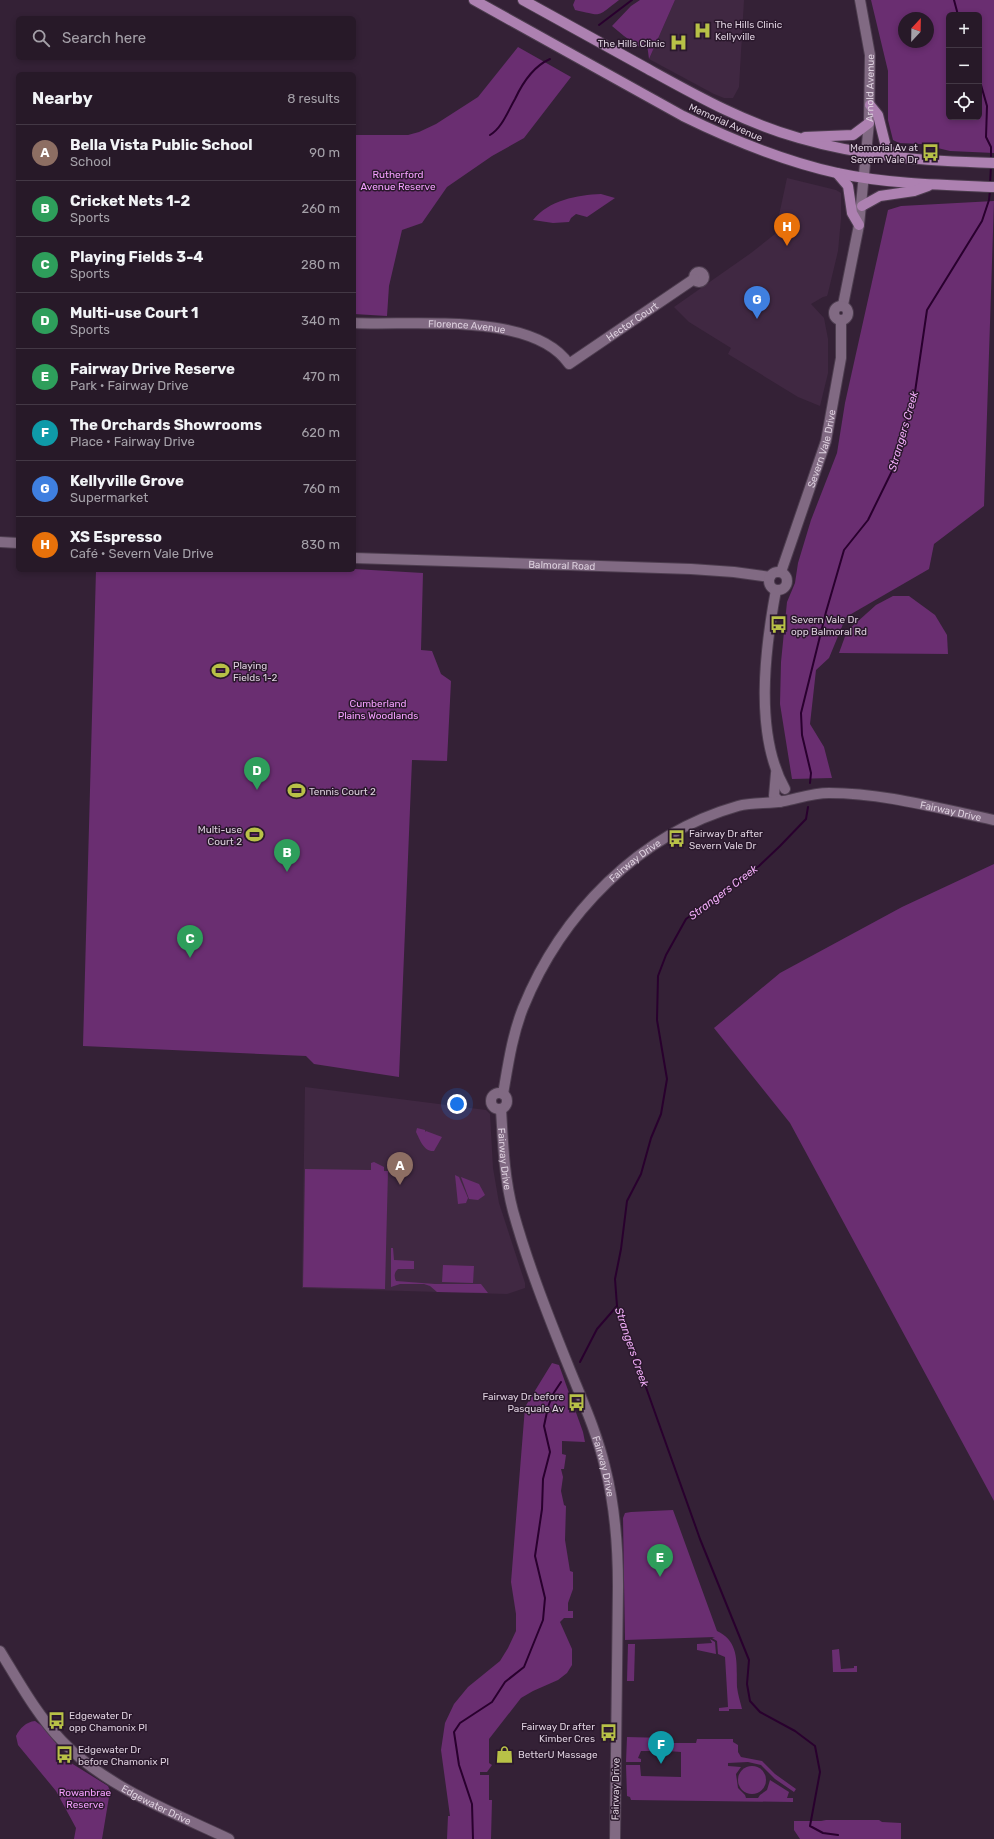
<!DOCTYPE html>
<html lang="en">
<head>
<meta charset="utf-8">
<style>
	:root { --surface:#271928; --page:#2f2230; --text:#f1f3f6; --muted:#a4a0a8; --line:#433845; --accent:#0b8043 }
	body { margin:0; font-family:Rubik,sans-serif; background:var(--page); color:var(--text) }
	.controls { position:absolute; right:12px; top:12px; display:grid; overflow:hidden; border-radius:6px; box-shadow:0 2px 6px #0003 }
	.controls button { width:36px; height:36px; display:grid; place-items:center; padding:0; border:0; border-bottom:1px solid var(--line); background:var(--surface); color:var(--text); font:20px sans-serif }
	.compass { position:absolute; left:898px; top:12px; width:36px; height:36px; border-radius:50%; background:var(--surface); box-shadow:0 2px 6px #0003; rotate:22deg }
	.you { position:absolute; left:457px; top:1104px; width:14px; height:14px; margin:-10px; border:3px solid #fff; border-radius:50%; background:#1a73e8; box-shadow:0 0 0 6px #1a73e833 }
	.badge { display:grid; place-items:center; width:26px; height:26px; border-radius:50%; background:var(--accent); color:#fff; font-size:13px; font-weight:700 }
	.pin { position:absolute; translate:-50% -33px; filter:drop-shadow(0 1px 2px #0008) }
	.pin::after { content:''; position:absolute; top:21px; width:14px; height:12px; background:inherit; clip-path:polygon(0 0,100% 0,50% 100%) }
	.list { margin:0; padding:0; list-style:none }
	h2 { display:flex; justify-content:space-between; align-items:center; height:52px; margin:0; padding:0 16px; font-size:17px }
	h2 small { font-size:13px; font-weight:400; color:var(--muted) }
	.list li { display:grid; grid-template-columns:26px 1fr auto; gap:12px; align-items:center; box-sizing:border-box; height:56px; padding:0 16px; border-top:1px solid var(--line) }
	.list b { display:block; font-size:15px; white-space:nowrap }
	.list p { margin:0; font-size:13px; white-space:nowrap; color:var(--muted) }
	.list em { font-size:13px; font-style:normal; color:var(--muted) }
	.icon { flex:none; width:22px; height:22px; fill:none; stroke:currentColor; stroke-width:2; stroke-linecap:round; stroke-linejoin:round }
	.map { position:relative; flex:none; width:994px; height:1839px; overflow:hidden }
	.search { position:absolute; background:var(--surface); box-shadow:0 2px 6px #0003; left:16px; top:16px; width:340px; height:44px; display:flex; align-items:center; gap:10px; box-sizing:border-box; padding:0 14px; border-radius:6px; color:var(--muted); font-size:15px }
	.panel { position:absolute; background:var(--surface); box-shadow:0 2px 6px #0003; left:16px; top:72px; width:340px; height:500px; border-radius:6px }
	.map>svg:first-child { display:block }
	.built { fill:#402842 }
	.green { fill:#6a2e71; fill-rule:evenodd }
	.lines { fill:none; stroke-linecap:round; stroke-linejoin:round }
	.stream { stroke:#29002e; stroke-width:2 }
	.secondary-casing { stroke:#4d3d4f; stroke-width:12 }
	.primary-casing { stroke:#4d3d4f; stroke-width:12 }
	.secondary { stroke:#816a83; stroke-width:10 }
	.primary { stroke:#ad81b1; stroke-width:10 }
	.labels { text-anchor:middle; stroke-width:3; stroke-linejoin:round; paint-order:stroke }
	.poi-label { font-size:10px; fill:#ddd0de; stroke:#2a182c; text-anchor:start }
	.street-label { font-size:10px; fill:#ddd0de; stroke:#2a182c }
	.park-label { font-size:10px; fill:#f5a0ff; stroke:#2a182c }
	.water-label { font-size:11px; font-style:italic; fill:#efabf6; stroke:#2a182c }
</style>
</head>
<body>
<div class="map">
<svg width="994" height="1839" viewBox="0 0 994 1839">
	<rect width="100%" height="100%" fill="#342136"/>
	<g class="built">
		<path d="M675,0H744L739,87L733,98H724L714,94L649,59Z"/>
		<path d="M787,178L836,190L841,193V219L838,251L828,293L827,296L823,297L811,304L824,318L828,339V373L820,406L798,397L728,354L731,348L689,322L674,307L751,253L775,234Z"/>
		<path d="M305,1087L486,1110L490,1114L493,1168L499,1203L525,1283V1288L507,1294L302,1288Z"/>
	</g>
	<g class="green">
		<path d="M575,0H619C595,18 604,16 575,10L573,5Z"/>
		<path d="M640,0H675L649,59L647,44L644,48H641L624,36L612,26L631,6Z"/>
		<path d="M871,0H994V153L950,151L921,144L899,143L893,140L888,120V71ZM949,15H979V117H949ZM904,18H928V42H904Z"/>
		<path d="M518,47L571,77L524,138L492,156L447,187L422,223L402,230L389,286L387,316L354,314V135H408L419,132L436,124L478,97Z"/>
		<path d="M601,194L615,198L587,217L576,214L571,218L569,222L553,223L533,220C549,200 577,195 601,194Z"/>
		<path d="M994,201L984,506L934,544L929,569L846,617L829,658L816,670L810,724L824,747L832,778L792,779L780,704L781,662L787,602L795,583L798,563L811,520L837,453L845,403L888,210L901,206Z"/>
		<path d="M354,569L423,573L421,650L432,651L441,674L451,681L447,761L412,760L399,1077L314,1064L306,1056L83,1046L96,570Z"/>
		<path d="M893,596H909L935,615L947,635L948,654L839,653L847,631L876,605Z"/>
		<path d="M994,864V1501L790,1123L714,1028L780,973L902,907Z"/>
		<path d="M417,1128L425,1130V1132L426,1131L442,1137L434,1151C424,1152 420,1140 416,1132Z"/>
		<path d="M374,1162L384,1167V1171H388L385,1289L303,1287L305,1169L371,1170V1163Z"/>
		<path d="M455,1175L459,1177L468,1198L466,1203L458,1204Z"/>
		<path d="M461,1177L479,1184L485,1195L478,1200L469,1199Z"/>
		<path d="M391,1248H393L394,1260L414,1261V1269H398C394,1272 394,1277 396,1281L435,1284H481L488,1293L437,1292L430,1286L424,1284H400L391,1287Z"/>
		<path d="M443,1265L474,1266L473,1283L442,1282Z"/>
		<path d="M552,1363L559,1365L583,1432L585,1442L562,1441V1454L566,1455L564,1469H561L563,1477L561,1491L564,1505L566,1506L565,1540L570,1571L573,1572V1589L568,1603V1611H573V1618H564L560,1622L572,1649V1665L567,1673L558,1680L533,1691L521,1698L489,1739V1763L492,1765L487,1772H480V1775H489V1800H492L491,1839H447L448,1816H450L441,1750L445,1723L454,1704L468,1687L500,1661L508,1648L516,1631V1614L511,1582L525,1407Z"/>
		<path d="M673,1510L717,1631C741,1642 736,1666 737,1687C738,1695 740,1701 742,1709H729V1711H719V1708L728,1707L725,1657L718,1654L717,1641L712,1638L715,1637L625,1640L623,1518L625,1513L631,1512Z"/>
		<path d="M710,1639L715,1642L716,1654L697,1650V1644L712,1643Z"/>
		<path d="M628,1644H635L634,1681H627Z"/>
		<path d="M839,1649L841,1669L854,1668V1666H857V1672H833L832,1650Z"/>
		<path d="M35,1721L42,1726L59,1747L57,1749L71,1763L108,1786L110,1791L102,1839H74L76,1828L56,1791L18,1745L16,1736C20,1728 26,1722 35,1721Z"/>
		<path d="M627,1737L666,1738L665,1751H641L638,1758L641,1759V1762H626Z"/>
		<path d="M697,1739H733V1742L738,1745V1752L741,1757L762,1761L775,1774L796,1789L794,1792L775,1779L761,1765L748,1762L728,1763V1766L741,1767L736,1774L738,1788L745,1795L746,1798H758L760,1795L767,1790L770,1780L789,1792L787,1798H793V1802L631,1800L630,1797L627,1796L626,1765H640L641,1776L681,1777V1752L668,1751V1743H696Z"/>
		<circle cx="752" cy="1780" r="14"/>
		<path d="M826,1820H879L882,1822L901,1823V1839H800L794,1830V1821H821Z"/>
	</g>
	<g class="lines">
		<g class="stream">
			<path d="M954,0L958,15"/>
			<path d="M599,25L632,0"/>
			<path d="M979,78L987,106L986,137L991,147V160"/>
			<path d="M490,135C502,128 508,111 515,99C522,84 534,66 550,59"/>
			<path d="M990,184L991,166"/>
			<path d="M810,783L811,773L802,735L801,713L826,612L844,550L868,520L894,467L915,392L927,310L982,221L989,200L990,190"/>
			<path d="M808,807L806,819L780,846L759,866L686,919L666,955L658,976L657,1020L667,1079L661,1114L651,1138L641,1174L627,1201L621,1249L615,1279L617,1306L700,1539L749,1660L747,1684L750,1701L760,1712L795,1731L815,1746L820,1772L810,1826L823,1833L838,1835"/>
			<path d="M580,1362L597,1329L617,1306"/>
			<path d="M473,1839L472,1804L459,1765L454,1732L460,1723L492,1702L505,1682L524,1667L543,1620L545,1598L535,1556L542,1509L543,1479L550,1452L544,1426L548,1407L553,1394L561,1382"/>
		</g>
		<defs>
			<g id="secondary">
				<circle cx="699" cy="277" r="5"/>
				<path id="s1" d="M843,305L859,225L869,123L870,55L860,0"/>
				<circle cx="841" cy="313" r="7"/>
				<path id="s2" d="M354,323C411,326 533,311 569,364L694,279"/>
				<path d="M0,542L18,543"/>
				<path id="s3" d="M354,558L691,569L734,572L770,577"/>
				<circle cx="778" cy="581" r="9"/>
				<path id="s4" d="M781,572L826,441L841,358V320"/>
				<path d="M776,590C765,649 754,734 785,789"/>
				<path d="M776,773L774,796L780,802"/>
				<circle cx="499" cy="1101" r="8"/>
				<path id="s5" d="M503,1094C508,1065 512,1036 523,1008C561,914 639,834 738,806C753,802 769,804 784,801C799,798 813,793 829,793C885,793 940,809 994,820"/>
				<path id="s6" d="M501,1109C503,1143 504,1177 513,1211C528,1265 549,1318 570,1370C583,1402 597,1433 605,1467C615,1506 618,1546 618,1586L615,1839"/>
				<path id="s7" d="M0,1651C19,1682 37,1715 62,1741C104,1786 174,1813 229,1839"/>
			</g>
			<g id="primary">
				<path d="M474,0L683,116C732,140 783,161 837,173C888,184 941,185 994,187"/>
				<path d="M523,0C565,23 606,46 648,69C697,96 745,123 799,138C864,157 927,161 994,163"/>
				<path d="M870,105L878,115L886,147L897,158"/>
				<path d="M805,137L853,135L869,123"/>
				<path d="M837,173L848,186L852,213L859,225"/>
				<path d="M862,206L880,196L914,191L928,186"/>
			</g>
		</defs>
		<use href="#secondary" class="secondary-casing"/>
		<use href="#primary" class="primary-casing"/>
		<use href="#secondary" class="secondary"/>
		<use href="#primary" class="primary"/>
	</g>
	<defs>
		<symbol id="hospital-bare" viewBox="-9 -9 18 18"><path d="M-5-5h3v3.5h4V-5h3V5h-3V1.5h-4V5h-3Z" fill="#b8c147" stroke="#2a182c" stroke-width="2.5" paint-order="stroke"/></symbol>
		<symbol id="bus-bare" viewBox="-9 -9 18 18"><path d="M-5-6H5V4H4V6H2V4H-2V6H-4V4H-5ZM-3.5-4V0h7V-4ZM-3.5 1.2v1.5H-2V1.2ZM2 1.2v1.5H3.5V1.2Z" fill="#b8c147" stroke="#2a182c" stroke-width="2.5" paint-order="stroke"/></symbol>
		<symbol id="stadium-bare" viewBox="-9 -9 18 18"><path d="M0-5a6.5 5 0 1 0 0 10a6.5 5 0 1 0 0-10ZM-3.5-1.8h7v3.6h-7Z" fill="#b8c147" stroke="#2a182c" stroke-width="2.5" paint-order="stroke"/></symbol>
		<symbol id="shop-bare" viewBox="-9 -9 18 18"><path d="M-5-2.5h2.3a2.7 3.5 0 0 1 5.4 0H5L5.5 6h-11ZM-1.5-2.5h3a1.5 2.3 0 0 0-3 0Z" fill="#b8c147" stroke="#2a182c" stroke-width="2.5" paint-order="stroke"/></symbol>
	</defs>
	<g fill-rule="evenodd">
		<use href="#hospital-bare" x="690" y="18" width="25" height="25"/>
		<use href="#hospital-bare" x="666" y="30" width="25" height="25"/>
		<use href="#bus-bare" x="918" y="140" width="25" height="25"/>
		<use href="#bus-bare" x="766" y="612" width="25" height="25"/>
		<use href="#stadium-bare" x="208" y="658" width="25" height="25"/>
		<use href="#stadium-bare" x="284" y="778" width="25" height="25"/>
		<use href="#stadium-bare" x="242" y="822" width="25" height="25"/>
		<use href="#bus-bare" x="664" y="826" width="25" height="25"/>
		<use href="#bus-bare" x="564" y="1390" width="25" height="25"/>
		<use href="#bus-bare" x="44" y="1708" width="25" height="25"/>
		<use href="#bus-bare" x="596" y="1720" width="25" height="25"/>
		<use href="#shop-bare" x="492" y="1742" width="25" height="25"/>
		<use href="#bus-bare" x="52" y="1742" width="25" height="25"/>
	</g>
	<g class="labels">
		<g class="poi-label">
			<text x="715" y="28">The Hills Clinic<tspan x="715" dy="12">Kellyville</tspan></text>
			<text x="665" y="47" text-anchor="end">The Hills Clinic</text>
			<text x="918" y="151" text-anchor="end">Memorial Av at<tspan x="918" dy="12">Severn Vale Dr</tspan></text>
			<text x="791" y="623">Severn Vale Dr<tspan x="791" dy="12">opp Balmoral Rd</tspan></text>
			<text x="233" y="669">Playing<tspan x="233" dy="12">Fields 1-2</tspan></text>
			<text x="309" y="795">Tennis Court 2</text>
			<text x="242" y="833" text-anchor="end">Multi-use<tspan x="242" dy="12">Court 2</tspan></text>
			<text x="689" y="837">Fairway Dr after<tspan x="689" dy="12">Severn Vale Dr</tspan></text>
			<text x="564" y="1400" text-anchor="end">Fairway Dr before<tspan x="564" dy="12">Pasquale Av</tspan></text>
			<text x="69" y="1719">Edgewater Dr<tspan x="69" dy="12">opp Chamonix Pl</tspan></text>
			<text x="595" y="1730" text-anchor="end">Fairway Dr after<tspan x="595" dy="12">Kimber Cres</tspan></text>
			<text x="78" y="1753">Edgewater Dr<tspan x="78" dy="12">before Chamonix Pl</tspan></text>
			<text x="518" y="1758">BetterU Massage</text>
		</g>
		<g class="street-label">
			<text dy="4" stroke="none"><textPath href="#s1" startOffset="219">Arnold Avenue</textPath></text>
			<text transform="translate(726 122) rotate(24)" y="4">Memorial Avenue</text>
			<text dy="4" stroke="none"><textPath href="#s2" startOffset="302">Hector Court</textPath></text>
			<text dy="4" stroke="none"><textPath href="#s2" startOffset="113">Florence Avenue</textPath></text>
			<text dy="4" stroke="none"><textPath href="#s4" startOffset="130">Severn Vale Drive</textPath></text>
			<text dy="4" stroke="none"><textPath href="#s3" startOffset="208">Balmoral Road</textPath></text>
			<text dy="4" stroke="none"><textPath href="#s5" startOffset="609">Fairway Drive</textPath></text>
			<text dy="4" stroke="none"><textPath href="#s5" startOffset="276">Fairway Drive</textPath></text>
			<text dy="4" stroke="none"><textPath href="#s6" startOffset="50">Fairway Drive</textPath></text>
			<text dy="4" stroke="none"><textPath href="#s6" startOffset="374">Fairway Drive</textPath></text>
			<text transform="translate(615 1789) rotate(-89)" y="4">Fairway Drive</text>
			<text dy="4" stroke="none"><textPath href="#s7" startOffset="224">Edgewater Drive</textPath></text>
		</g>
		<g class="park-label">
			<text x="398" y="178">Rutherford<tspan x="398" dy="12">Avenue Reserve</tspan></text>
			<text x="378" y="707">Cumberland<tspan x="378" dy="12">Plains Woodlands</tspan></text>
			<text x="85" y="1796">Rowanbrae<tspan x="85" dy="12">Reserve</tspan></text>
		</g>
		<g class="water-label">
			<text transform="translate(903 431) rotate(-74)" y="4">Strangers Creek</text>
			<text transform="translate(723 892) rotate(-37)" y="4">Strangers Creek</text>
			<text transform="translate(632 1347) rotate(71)" y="4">Strangers Creek</text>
		</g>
	</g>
</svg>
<div class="controls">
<button>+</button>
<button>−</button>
<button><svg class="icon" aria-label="locate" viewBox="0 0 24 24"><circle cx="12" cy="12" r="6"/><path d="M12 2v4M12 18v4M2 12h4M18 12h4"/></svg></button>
</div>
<svg class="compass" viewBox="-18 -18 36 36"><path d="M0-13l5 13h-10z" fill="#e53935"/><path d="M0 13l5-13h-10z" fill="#a4a0a8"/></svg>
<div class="you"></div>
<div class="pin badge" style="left:400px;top:1185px;background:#8d6e63">A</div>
<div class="pin badge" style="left:287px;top:872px;background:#2e9e5b">B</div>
<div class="pin badge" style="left:190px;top:958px;background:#2e9e5b">C</div>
<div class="pin badge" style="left:257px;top:790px;background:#2e9e5b">D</div>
<div class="pin badge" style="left:660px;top:1577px;background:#2e9e5b">E</div>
<div class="pin badge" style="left:661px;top:1764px;background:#0f9aa8">F</div>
<div class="pin badge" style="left:757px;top:319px;background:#3f7fe0">G</div>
<div class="pin badge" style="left:787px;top:246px;background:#e8710a">H</div>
<div class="search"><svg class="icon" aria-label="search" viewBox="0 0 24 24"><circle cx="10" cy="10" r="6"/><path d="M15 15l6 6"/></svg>Search here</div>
<section class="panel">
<h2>Nearby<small>8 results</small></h2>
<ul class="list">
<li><span class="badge" style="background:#8d6e63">A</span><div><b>Bella Vista Public School</b><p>School</p></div><em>90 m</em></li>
<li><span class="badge" style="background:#2e9e5b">B</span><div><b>Cricket Nets 1-2</b><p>Sports</p></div><em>260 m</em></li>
<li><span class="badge" style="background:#2e9e5b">C</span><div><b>Playing Fields 3-4</b><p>Sports</p></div><em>280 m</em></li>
<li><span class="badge" style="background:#2e9e5b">D</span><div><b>Multi-use Court 1</b><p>Sports</p></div><em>340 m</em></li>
<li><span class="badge" style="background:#2e9e5b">E</span><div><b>Fairway Drive Reserve</b><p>Park · Fairway Drive</p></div><em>470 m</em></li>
<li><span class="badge" style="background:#0f9aa8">F</span><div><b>The Orchards Showrooms</b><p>Place · Fairway Drive</p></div><em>620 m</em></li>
<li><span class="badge" style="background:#3f7fe0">G</span><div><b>Kellyville Grove</b><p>Supermarket</p></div><em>760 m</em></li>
<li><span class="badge" style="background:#e8710a">H</span><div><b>XS Espresso</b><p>Café · Severn Vale Drive</p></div><em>830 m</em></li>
</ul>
</section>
</div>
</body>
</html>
